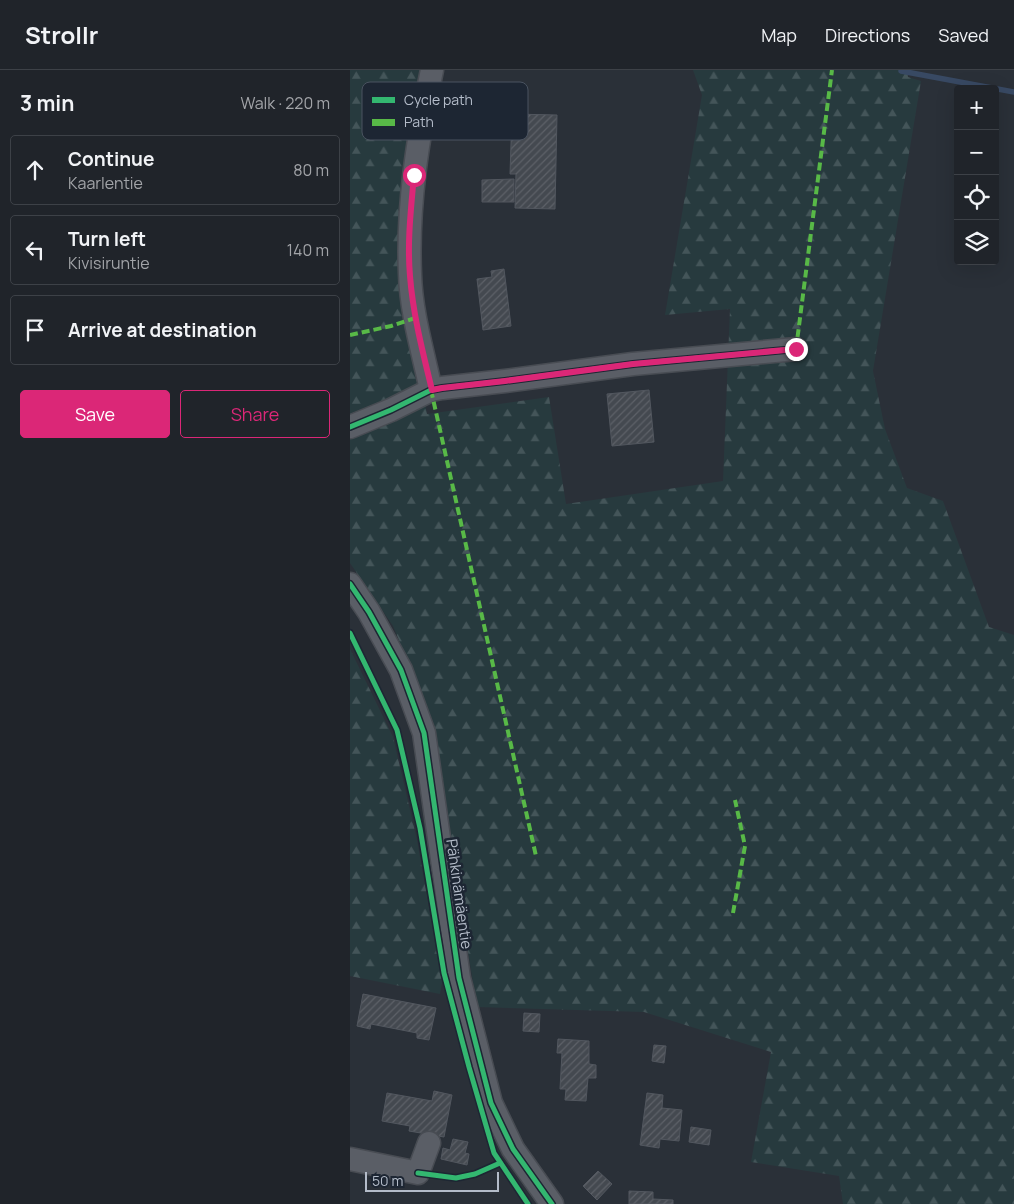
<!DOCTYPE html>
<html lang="en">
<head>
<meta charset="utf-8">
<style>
	:root { --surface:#20242a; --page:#282c32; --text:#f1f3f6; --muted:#a2a4a8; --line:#3d4147; --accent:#db2777 }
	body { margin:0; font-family:Manrope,sans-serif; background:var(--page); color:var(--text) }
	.controls { position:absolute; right:15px; top:15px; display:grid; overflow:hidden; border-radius:5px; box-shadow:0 5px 20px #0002 }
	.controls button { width:45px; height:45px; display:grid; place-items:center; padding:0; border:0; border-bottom:1px solid var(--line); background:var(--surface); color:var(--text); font:25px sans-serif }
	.scale { position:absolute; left:15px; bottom:12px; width:134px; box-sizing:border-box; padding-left:5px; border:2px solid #b4bcc9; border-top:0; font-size:14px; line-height:18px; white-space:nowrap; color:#b4bcc9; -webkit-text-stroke:4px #1d2633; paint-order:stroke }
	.stop { position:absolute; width:15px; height:15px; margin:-11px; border:4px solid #db2777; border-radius:50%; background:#fff }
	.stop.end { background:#db2777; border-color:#fff; box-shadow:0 1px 5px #0008 }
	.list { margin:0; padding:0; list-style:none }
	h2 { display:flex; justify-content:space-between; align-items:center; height:65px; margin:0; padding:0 20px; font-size:21px }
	h2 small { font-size:16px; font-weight:400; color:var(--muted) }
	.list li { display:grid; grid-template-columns:32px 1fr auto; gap:15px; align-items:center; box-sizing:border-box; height:70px; margin:0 10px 10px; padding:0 10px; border:1px solid var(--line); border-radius:5px }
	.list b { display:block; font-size:19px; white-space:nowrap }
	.list p { margin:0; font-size:16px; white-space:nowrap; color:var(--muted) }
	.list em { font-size:16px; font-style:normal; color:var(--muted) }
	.actions { display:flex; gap:10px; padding:15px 20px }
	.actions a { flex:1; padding:11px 0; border:1px solid var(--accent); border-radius:5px; text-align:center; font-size:18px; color:var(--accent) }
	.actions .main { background:var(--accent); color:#fff }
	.icon { flex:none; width:28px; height:28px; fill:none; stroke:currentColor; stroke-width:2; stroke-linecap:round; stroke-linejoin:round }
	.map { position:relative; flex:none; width:664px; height:1134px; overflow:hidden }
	header { display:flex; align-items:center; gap:30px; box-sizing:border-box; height:70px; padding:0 25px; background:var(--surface); border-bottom:1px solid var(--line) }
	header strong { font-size:24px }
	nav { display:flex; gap:28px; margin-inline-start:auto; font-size:18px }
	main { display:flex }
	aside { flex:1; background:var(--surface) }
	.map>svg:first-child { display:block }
	.forest { fill:url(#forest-firs) }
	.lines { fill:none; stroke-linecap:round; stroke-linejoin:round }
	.stream { stroke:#384963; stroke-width:5.5 }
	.building { fill:url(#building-hatch); stroke:#52575f }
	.minor-casing { stroke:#484c53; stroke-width:25 }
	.minor { stroke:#5a5e66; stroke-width:22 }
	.quiet { stroke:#58b947; stroke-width:4; stroke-dasharray:8 4; stroke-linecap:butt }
	.cycleway-casing { stroke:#1d2633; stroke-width:8 }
	.cycleway { stroke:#33b770; stroke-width:5 }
	.route { stroke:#db2777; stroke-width:6 }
	.labels { text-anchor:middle; stroke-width:5; stroke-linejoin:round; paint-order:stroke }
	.street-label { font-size:15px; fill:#b4bcc9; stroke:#1d2633 }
	.key { fill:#1d2633; stroke:#4a5360; stroke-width:1 }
	.key-label { font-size:14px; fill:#b4bcc9 }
</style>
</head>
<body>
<header>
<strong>Strollr</strong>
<nav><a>Map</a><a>Directions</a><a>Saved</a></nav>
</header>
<main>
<aside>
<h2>3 min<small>Walk · 220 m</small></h2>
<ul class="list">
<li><svg class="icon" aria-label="ahead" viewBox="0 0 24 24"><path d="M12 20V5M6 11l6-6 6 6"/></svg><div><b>Continue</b><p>Kaarlentie</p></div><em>80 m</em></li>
<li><svg class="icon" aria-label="left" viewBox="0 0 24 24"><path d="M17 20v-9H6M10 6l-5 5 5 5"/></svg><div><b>Turn left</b><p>Kivisiruntie</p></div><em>140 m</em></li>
<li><svg class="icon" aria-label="arrive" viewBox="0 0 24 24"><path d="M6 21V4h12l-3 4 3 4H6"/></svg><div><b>Arrive at destination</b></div></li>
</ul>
<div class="actions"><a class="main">Save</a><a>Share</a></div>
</aside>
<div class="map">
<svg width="664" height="1134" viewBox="0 0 664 1134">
	<defs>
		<pattern id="forest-firs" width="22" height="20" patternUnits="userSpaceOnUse" patternTransform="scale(1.25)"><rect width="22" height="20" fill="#273a3e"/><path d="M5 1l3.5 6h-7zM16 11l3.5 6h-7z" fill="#445559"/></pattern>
		<pattern id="building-hatch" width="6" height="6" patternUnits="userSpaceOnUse" patternTransform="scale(1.25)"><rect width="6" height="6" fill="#444950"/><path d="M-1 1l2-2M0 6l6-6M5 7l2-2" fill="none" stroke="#5d6168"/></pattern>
	</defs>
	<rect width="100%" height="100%" fill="#2a3038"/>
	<g class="forest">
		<path d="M0,0H76L52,217L77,344L199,327L216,434L373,411L380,239L315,245L352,25L343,0H557L558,7L571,11L523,301L535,359L557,418L593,431L639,557L664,565V1134H493L489,1106L401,1092L421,982L294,942L127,937L107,814L104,788L83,651L43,556L0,493Z"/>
		<path d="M0,579L43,667L67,770L92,912L90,924L0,906Z"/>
	</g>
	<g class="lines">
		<path class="stream" d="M551,1L664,22"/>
	</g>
	<g class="building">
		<path d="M162,44L207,45L205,139L165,138L166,104H160Z"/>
		<path d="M164,109V132H132V110Z"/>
		<path d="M154,199L161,256L133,260L127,209L142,207L141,201Z"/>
		<path d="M299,320L304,372L262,376L257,324Z"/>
		<path d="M13,924L86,938L79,970L67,968V963L21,954L20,959L7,956Z"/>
		<path d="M174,943L190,944L189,962L173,961Z"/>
		<path d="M208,969L239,971V994L246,995V1008H238L236,1031L215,1030L216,1019H210L212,983H207Z"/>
		<path d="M304,975L316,976L314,993L302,991Z"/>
		<path d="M84,1021L102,1025L94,1067L59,1061L60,1056L32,1051L37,1023L82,1031Z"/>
		<path d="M297,1023L313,1025L312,1038L332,1040L329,1071L310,1069L309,1078L290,1075Z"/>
		<path d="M341,1057L361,1060L359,1075L339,1072Z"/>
		<path d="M103,1069L118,1072L115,1083L119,1084L117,1095L91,1089L93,1078L100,1080Z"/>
		<path d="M248,1101L262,1114L247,1130L233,1116Z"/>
		<path d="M279,1121L303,1122V1129L323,1130V1134H279Z"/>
	</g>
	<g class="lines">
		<defs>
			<g id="minor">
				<path d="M81,320C73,282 61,243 60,204C57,135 68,67 82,0"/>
				<path d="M0,357L41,340L81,320L92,318L155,311L283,294L446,279"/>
				<path d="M0,514L19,542L51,600L74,663L109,908L141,1033L163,1079L202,1134"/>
				<path d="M0,1089L68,1103L79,1073"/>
			</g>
		</defs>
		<use href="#minor" class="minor-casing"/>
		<use href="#minor" class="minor"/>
		<g class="quiet">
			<path d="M0,265L41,256L65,248"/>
			<path d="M446,279L482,0"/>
			<path d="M81,320L186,786"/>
			<path d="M383,843L395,776L385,730"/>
		</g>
		<defs>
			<g id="cycleway">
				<path d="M0,357L41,340L81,320L92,318L155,311L283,294L446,279"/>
				<path d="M0,514L19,542L51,600L74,663L109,908L141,1033L163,1079L202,1134"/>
				<path d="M0,563L47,660L70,758L94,903L119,997L144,1083L178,1134"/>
				<path d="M68,1103L106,1108L125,1104L150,1093"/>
			</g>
		</defs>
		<use href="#cycleway" class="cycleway-casing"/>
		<use href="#cycleway" class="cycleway"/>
	</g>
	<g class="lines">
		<path class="route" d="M64,105C61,139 57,172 60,206C63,245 73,283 82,320L92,318L155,311L283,294L446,279"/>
	</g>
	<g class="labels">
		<g class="street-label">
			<text transform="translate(109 824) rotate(82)" y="5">Pähkinämäentie</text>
		</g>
	</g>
	<rect x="12" y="12" width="166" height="58" rx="8" class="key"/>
	<rect x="22" y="27" width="23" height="6" fill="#33b770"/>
	<rect x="22" y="49" width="23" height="7" fill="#58b947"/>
	<g class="key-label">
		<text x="54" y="35">Cycle path</text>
		<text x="54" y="57">Path</text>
	</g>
</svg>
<div class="controls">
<button>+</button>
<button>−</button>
<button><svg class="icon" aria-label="locate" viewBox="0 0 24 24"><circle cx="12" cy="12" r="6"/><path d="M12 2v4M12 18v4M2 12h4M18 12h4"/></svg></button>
<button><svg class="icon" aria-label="layers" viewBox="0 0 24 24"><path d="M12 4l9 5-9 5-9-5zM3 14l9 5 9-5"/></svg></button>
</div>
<div class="scale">50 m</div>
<div class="stop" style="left:64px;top:105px"></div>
<div class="stop end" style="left:446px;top:279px"></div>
</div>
</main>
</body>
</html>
